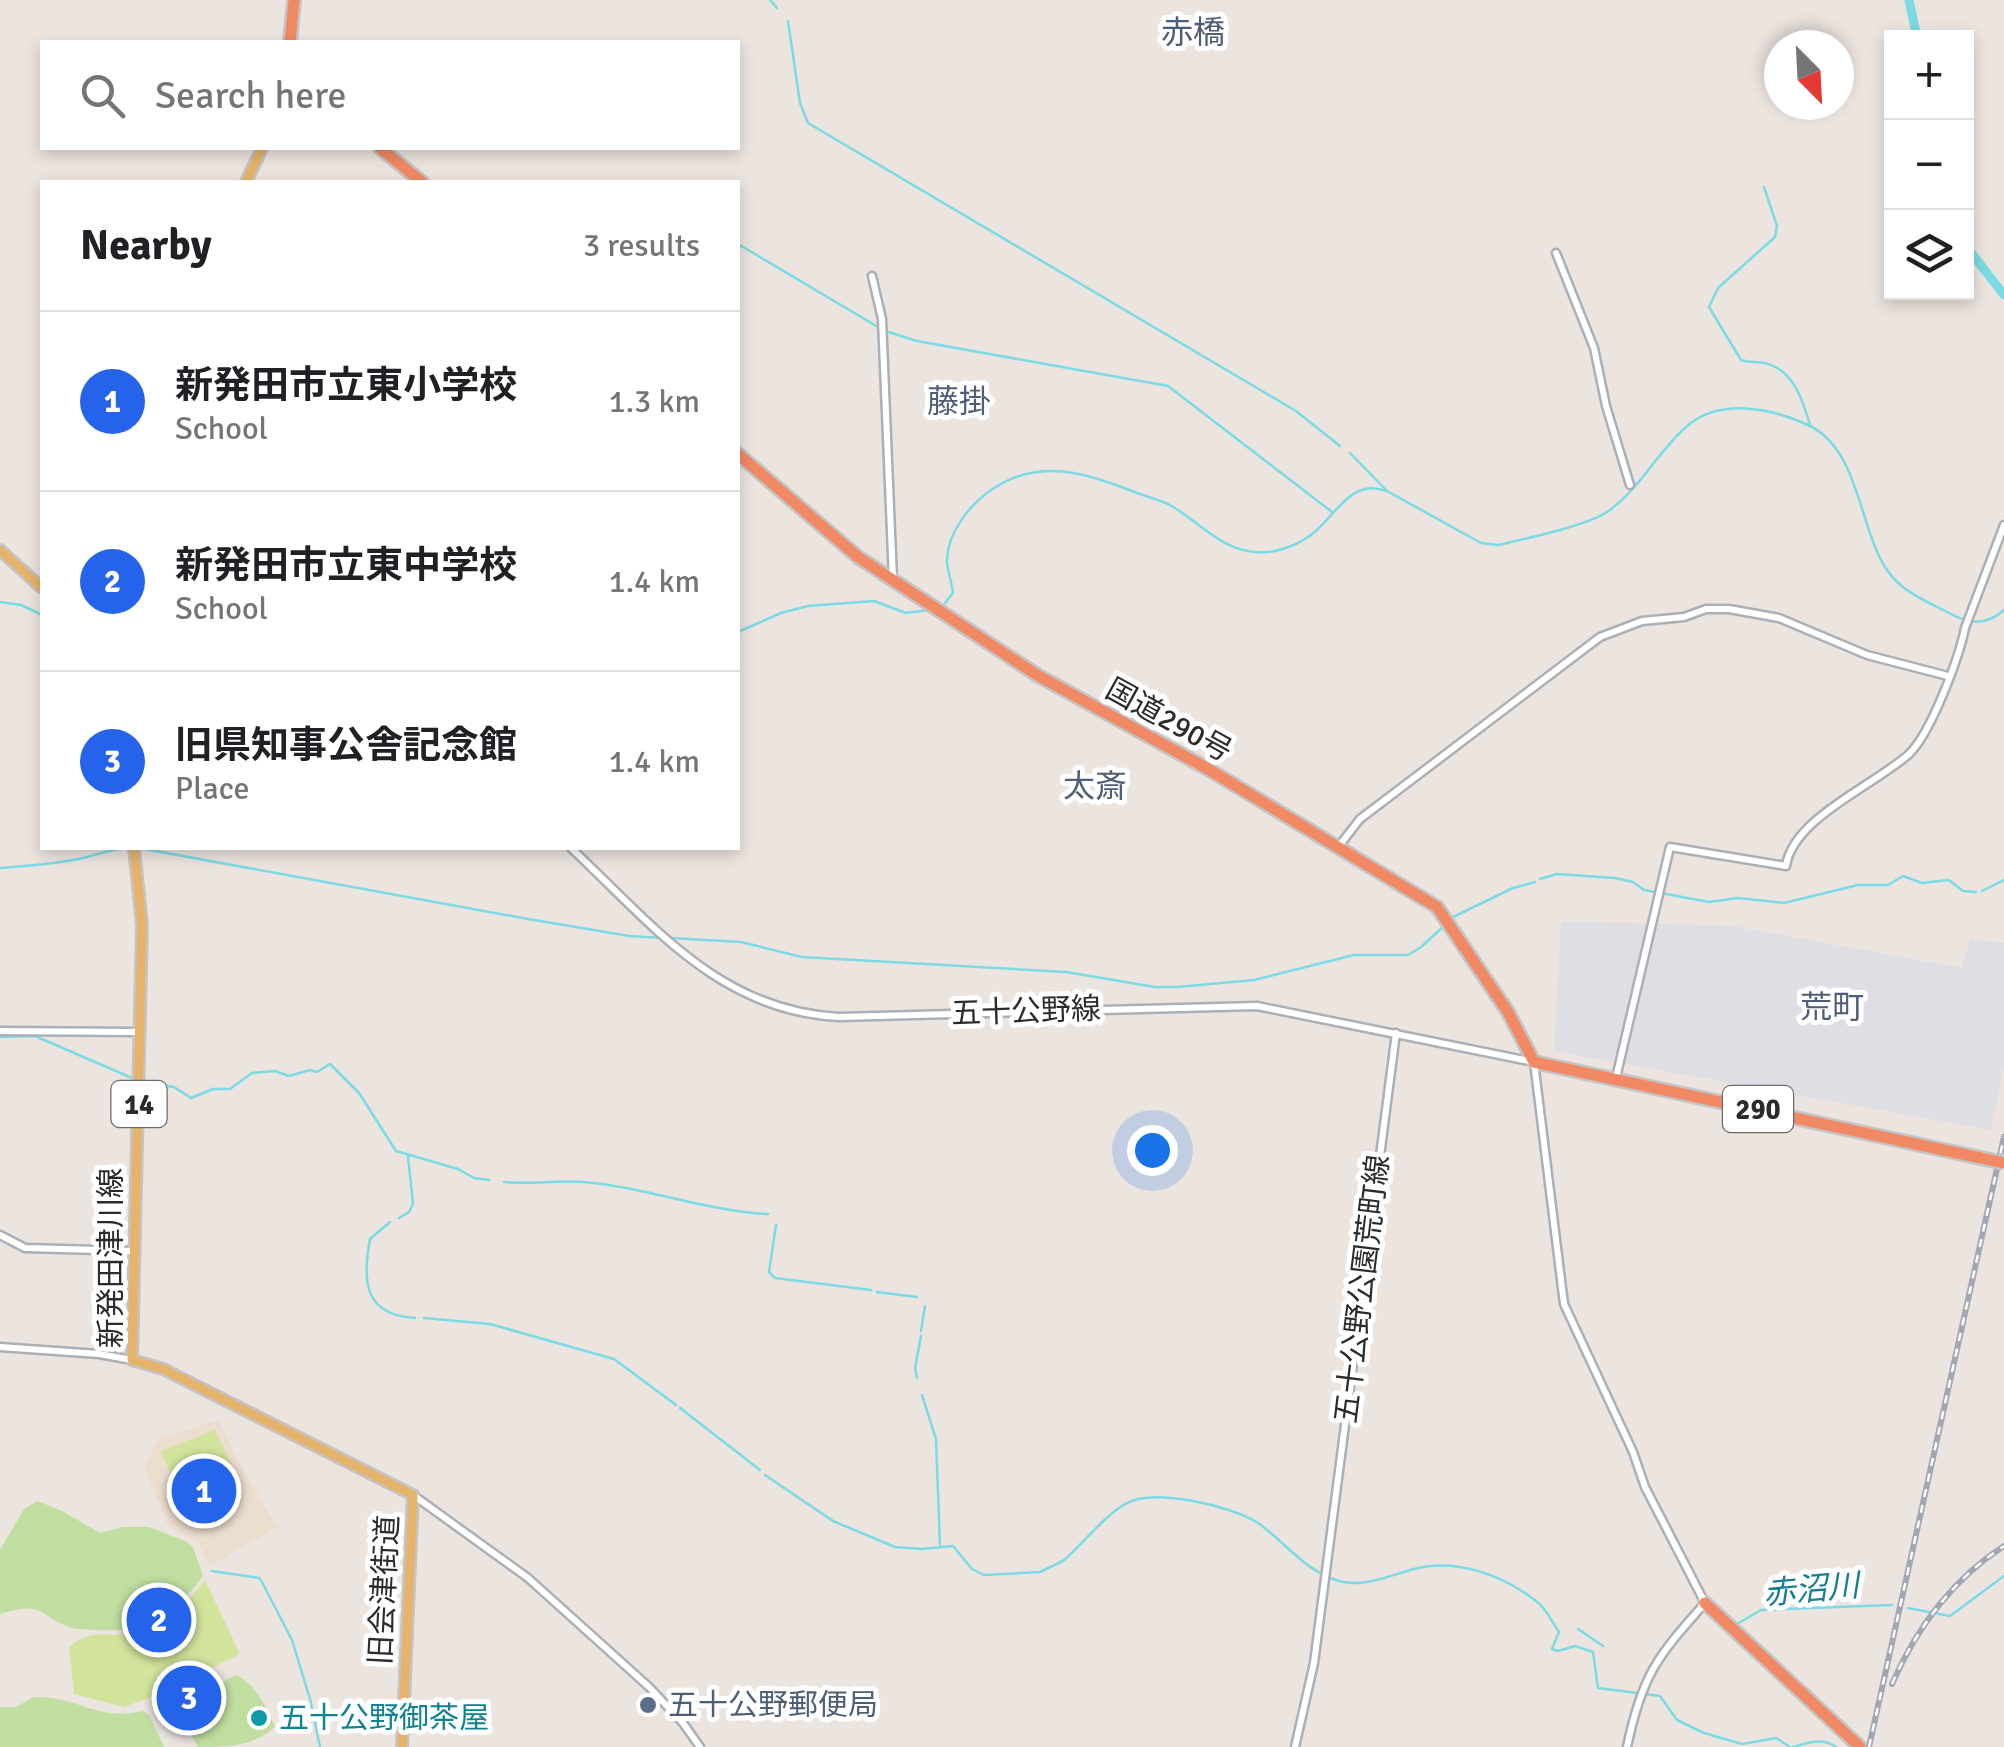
<!DOCTYPE html>
<html lang="en">
<head>
<meta charset="utf-8">
<style>
	:root { --surface:#fff; --page:#f2f2f2; --text:#202124; --muted:#757577; --line:#e0e0e0; --accent:#2563eb }
	body { margin:0; font-family:Signika,"Noto Sans JP",sans-serif; background:var(--page); color:var(--text) }
	.controls { position:absolute; right:30px; top:30px; display:grid; overflow:hidden; border-radius:0px; box-shadow:0 5px 15px #0003 }
	.controls button { width:90px; height:90px; display:grid; place-items:center; padding:0; border:0; border-bottom:2px solid var(--line); background:var(--surface); color:var(--text); font:50px sans-serif }
	.compass { position:absolute; left:1764px; top:30px; width:90px; height:90px; border-radius:50%; background:var(--surface); box-shadow:0 5px 15px #0003; rotate:156deg }
	.you { position:absolute; left:1152px; top:1150px; width:35px; height:35px; margin:-25px; border:8px solid #fff; border-radius:50%; background:#1a73e8; box-shadow:0 0 0 15px #1a73e833 }
	.badge { display:grid; place-items:center; width:65px; height:65px; border-radius:50%; background:var(--accent); color:#fff; font-size:32px; font-weight:700 }
	.pin { position:absolute; translate:-50% -50%; border:5px solid #fff; box-shadow:0 2px 10px #0006 }
	.list { margin:0; padding:0; list-style:none }
	h2 { display:flex; justify-content:space-between; align-items:center; height:130px; margin:0; padding:0 40px; font-size:42px }
	h2 small { font-size:32px; font-weight:400; color:var(--muted) }
	.list li { display:grid; grid-template-columns:65px 1fr auto; gap:30px; align-items:center; box-sizing:border-box; height:180px; padding:0 40px; border-top:2px solid var(--line) }
	.list b { display:block; font-size:38px; white-space:nowrap }
	.list p { margin:0; font-size:32px; white-space:nowrap; color:var(--muted) }
	.list em { font-size:32px; font-style:normal; color:var(--muted) }
	.icon { flex:none; width:55px; height:55px; fill:none; stroke:currentColor; stroke-width:2; stroke-linecap:round; stroke-linejoin:round }
	.map { position:relative; flex:none; width:2004px; height:1747px; overflow:hidden }
	.search { position:absolute; background:var(--surface); box-shadow:0 5px 15px #0003; left:40px; top:40px; width:700px; height:110px; display:flex; align-items:center; gap:25px; box-sizing:border-box; padding:0 35px; border-radius:0px; color:var(--muted); font-size:38px }
	.panel { position:absolute; background:var(--surface); box-shadow:0 5px 15px #0003; left:40px; top:180px; width:700px; height:670px; border-radius:0px }
	.map>svg:first-child { display:block }
	.industrial { fill:#dfdee5 }
	.education { fill:#ecdecf }
	.green { fill:#c0dea0 }
	.pitch { fill:#d2e49c }
	.lines { fill:none; stroke-linecap:round; stroke-linejoin:round }
	.stream { stroke:#7adbe5; stroke-width:2.5 }
	.river { stroke:#7adbe5; stroke-width:9 }
	.minor-casing { stroke:#abafb6; stroke-width:11 }
	.major-casing { stroke:#c4c4c4; stroke-width:14 }
	.highway-casing { stroke:#c4c4c4; stroke-width:16 }
	.minor { stroke:#fff; stroke-width:6 }
	.major { stroke:#e6b36a; stroke-width:9 }
	.highway { stroke:#f18964; stroke-width:11 }
	.rail-casing { stroke:#a2a7b4; stroke-width:6 }
	.rail { stroke:#fff; stroke-width:2.5; stroke-dasharray:8; stroke-linecap:butt }
	.highway-bridge-casing { stroke:#c4c4c4; stroke-width:16; stroke-linecap:butt }
	.highway-bridge { stroke:#f18964; stroke-width:11 }
	.service-dot { fill:#5c6f8a; stroke:#fff; stroke-width:4 }
	.culture-dot { fill:#0f9aa8; stroke:#fff; stroke-width:4 }
	.labels { text-anchor:middle; stroke-width:10; stroke-linejoin:round; paint-order:stroke }
	.shield { fill:#fff; stroke:#6b6b6b; stroke-width:2.5 }
	.shield-label { font-size:28px; font-weight:bold; fill:#2b2b2b }
	.street-label { font-size:30px; fill:#2b2b2b; stroke:#fff }
	.service-label { font-size:30px; fill:#4e5e75; stroke:#fff; text-anchor:start }
	.culture-label { font-size:30px; fill:#0d838f; stroke:#fff; text-anchor:start }
	.neighbourhood-label { font-size:32px; fill:#4f5e78; stroke:#fff }
	.water-label { font-size:32px; font-style:italic; fill:#187d92; stroke:#fff }
</style>
</head>
<body>
<div class="map">
<svg width="2004" height="1747" viewBox="0 0 2004 1747">
	<rect width="100%" height="100%" fill="#ece4df"/>
	<path class="industrial" d="M1561,921L1733,926L1962,968L1970,939L2004,943V1068L1991,1130L1554,1051Z"/>
	<path class="education" d="M219,1420L244,1471L277,1527L210,1566L197,1541L169,1527L144,1467L158,1439Z"/>
	<g class="green">
		<path d="M38,1501L64,1512L100,1533L123,1527H149L185,1541L193,1547L203,1576C173,1617 147,1632 96,1630C89,1629 80,1630 73,1628C38,1618 47,1599 0,1614V1550L24,1509Z"/>
		<path d="M236,1675C257,1685 266,1707 275,1727C252,1747 228,1747 198,1747L180,1716L206,1696L208,1690Z"/>
		<path d="M34,1697C78,1696 98,1722 143,1711L149,1715L164,1747H0V1707H16Z"/>
	</g>
	<g class="pitch">
		<path d="M215,1430L231,1464L222,1470V1473L185,1488L174,1480L161,1451Z"/>
		<path d="M205,1580L240,1654L154,1696L124,1707L74,1694L69,1647C96,1624 115,1642 144,1630C171,1620 188,1601 205,1580Z"/>
	</g>
	<g class="lines">
		<g class="stream">
			<path d="M770,0L777,8"/>
			<path d="M788,21L800,103L808,123L1296,411L1340,446"/>
			<path d="M578,182H625"/>
			<path d="M1764,187L1777,226L1775,237L1718,288L1709,307L1741,360C1750,363 1757,361 1765,363C1794,370 1803,401 1810,425"/>
			<path d="M738,244L878,327"/>
			<path d="M885,331L917,341L1168,386L1332,512"/>
			<path d="M1350,453L1387,491L1481,543L1498,545C1524,539 1586,526 1607,512C1639,490 1657,453 1685,428C1718,397 1771,408 1808,425C1860,449 1858,527 1887,570C1902,592 1926,601 1949,613C1969,624 1986,626 2004,610"/>
			<path d="M0,602L21,605L42,615"/>
			<path d="M945,603L953,593C952,583 948,573 947,563C946,533 971,503 994,488C1040,458 1085,473 1132,491C1144,496 1157,499 1168,504C1198,520 1219,549 1255,552C1274,554 1297,546 1312,534C1335,517 1351,477 1386,491"/>
			<path d="M738,632L781,613L808,606L874,601L906,613L928,610"/>
			<path d="M139,848L528,919L629,936L663,938"/>
			<path d="M0,868C28,866 56,864 83,858C100,854 113,848 131,848"/>
			<path d="M1540,879L1557,874L1615,878L1633,882L1644,890L1709,902L1738,898L1784,903L1858,885H1888L1903,876L1922,883L1949,880L1963,891L1976,892"/>
			<path d="M1982,891L2004,880"/>
			<path d="M1453,917L1513,888L1535,882"/>
			<path d="M671,938L741,942L802,957L1066,972L1155,987H1177L1254,980L1354,955H1408L1421,947L1444,926"/>
			<path d="M0,1037L35,1036L132,1078"/>
			<path d="M144,1083L174,1087L191,1098L213,1089H230L252,1073L275,1071L289,1076L310,1070L317,1072L330,1064L359,1093L396,1151L458,1169L474,1178L489,1180"/>
			<path d="M504,1182C530,1185 556,1180 583,1182C646,1187 705,1211 768,1214"/>
			<path d="M399,1218L409,1212L413,1204L408,1157"/>
			<path d="M390,1222L370,1239C362,1281 364,1315 415,1318"/>
			<path d="M776,1225L769,1272L775,1278L871,1290"/>
			<path d="M877,1292L917,1297"/>
			<path d="M424,1318L490,1324L614,1359L676,1405"/>
			<path d="M921,1331L925,1306"/>
			<path d="M917,1378L915,1368L921,1336"/>
			<path d="M922,1395L936,1439L940,1545"/>
			<path d="M680,1408L760,1470"/>
			<path d="M765,1475L833,1521L895,1547L922,1549L953,1546L972,1569L984,1575L1040,1572L1063,1561C1083,1544 1102,1518 1125,1504C1153,1487 1232,1506 1258,1523C1285,1542 1306,1572 1339,1581C1364,1588 1391,1575 1414,1569C1456,1558 1503,1575 1536,1601C1546,1608 1552,1622 1559,1632L1552,1649L1558,1651L1575,1646L1593,1652L1598,1688L1660,1696L1677,1720L1704,1733L1742,1744L1776,1738L1790,1747"/>
			<path d="M212,1571L259,1578L262,1582L292,1640L310,1699L320,1747"/>
			<path d="M1908,1608L1950,1616L2004,1576"/>
			<path d="M1737,1624L1761,1610L1892,1605"/>
			<path d="M1578,1629L1603,1646"/>
			<path d="M1793,1747C1808,1743 1822,1737 1836,1747"/>
		</g>
		<g class="river">
			<path d="M1909,0L1917,38"/>
			<path d="M1966,246L2004,295"/>
		</g>
		<defs>
			<g id="minor">
				<path d="M1556,253L1594,348L1606,406L1630,485"/>
				<path d="M872,276L882,319L893,579"/>
				<path d="M1339,846L1360,819L1600,637L1642,621L1684,617L1706,609H1729L1779,618L1867,655L1948,676"/>
				<path d="M571,848C652,924 719,1011 839,1017L1257,1006L1534,1062L1564,1304L1633,1452L1645,1487L1705,1603C1657,1657 1642,1675 1627,1747"/>
				<path d="M0,1031L140,1032"/>
				<path d="M1616,1078L1670,847L1786,866C1793,818 1875,785 1909,754C1931,733 1959,658 1965,628L2004,525"/>
				<path d="M0,1235L25,1248L135,1251"/>
				<path d="M0,1347L99,1354L132,1360"/>
				<path d="M413,1495L528,1578L649,1687L683,1723L700,1747"/>
				<path d="M1295,1747L1314,1663L1396,1033"/>
			</g>
			<g id="major">
				<path d="M246,182L262,148"/>
				<path d="M0,550L42,588"/>
				<path d="M134,848L142,925L132,1360L163,1369L413,1495L402,1747"/>
			</g>
			<g id="highway">
				<path d="M290,42L294,0"/>
				<path d="M380,148L422,182"/>
				<path d="M738,454L858,557L1037,675L1208,769L1437,907L1508,1012L1534,1062L1981,1158"/>
				<path d="M1705,1603L1860,1747"/>
			</g>
		</defs>
		<use href="#minor" class="minor-casing"/>
		<use href="#major" class="major-casing"/>
		<use href="#highway" class="highway-casing"/>
		<use href="#minor" class="minor"/>
		<use href="#major" class="major"/>
		<use href="#highway" class="highway"/>
		<defs>
			<g id="rail">
				<path d="M1892,1684C1916,1629 1953,1579 2004,1546"/>
				<path d="M1869,1747L2004,1137"/>
			</g>
		</defs>
		<use href="#rail" class="rail-casing"/>
		<use href="#rail" class="rail"/>
		<defs>
			<path id="highway-bridge" d="M1981,1158L2004,1163"/>
		</defs>
		<use href="#highway-bridge" class="highway-bridge-casing"/>
		<use href="#highway-bridge" class="highway-bridge"/>
	</g>
	<circle class="service-dot" cx="648" cy="1705" r="10"/>
	<circle class="culture-dot" cx="259" cy="1718" r="10"/>
	<g class="labels">
		<g class="shield">
			<rect x="111.5" y="1081" width="55" height="46" rx="8"/>
			<rect x="1723" y="1086" width="70" height="46" rx="8"/>
		</g>
		<g class="shield-label">
			<text x="139" y="1114">14</text>
			<text x="1758" y="1119">290</text>
		</g>
		<g class="street-label">
			<text transform="translate(1169 720) rotate(29)" y="10">国道290号</text>
			<text transform="translate(1026 1011) rotate(-2)" y="10">五十公野線</text>
			<text transform="translate(111 1258) rotate(-90)" y="10">新発田津川線</text>
			<text transform="translate(1362 1289) rotate(-83)" y="10">五十公野公園荒町線</text>
			<text transform="translate(384 1590) rotate(-87)" y="10">旧会津街道</text>
		</g>
		<g class="service-label">
			<text x="668" y="1715">五十公野郵便局</text>
		</g>
		<g class="culture-label">
			<text x="279" y="1728">五十公野御茶屋</text>
		</g>
		<g class="neighbourhood-label">
			<text x="1193" y="43">赤橋</text>
			<text x="959" y="412">藤掛</text>
			<text x="1095" y="797">太斎</text>
			<text x="1832" y="1018">荒町</text>
		</g>
		<g class="water-label">
			<text transform="translate(1811 1589) rotate(-5)" y="11">赤沼川</text>
		</g>
	</g>
</svg>
<div class="controls">
<button>+</button>
<button>−</button>
<button><svg class="icon" aria-label="layers" viewBox="0 0 24 24"><path d="M12 4l9 5-9 5-9-5zM3 14l9 5 9-5"/></svg></button>
</div>
<svg class="compass" viewBox="-18 -18 36 36"><path d="M0-13l5 13h-10z" fill="#e53935"/><path d="M0 13l5-13h-10z" fill="#757577"/></svg>
<div class="you"></div>
<div class="pin badge" style="left:204px;top:1491px">1</div>
<div class="pin badge" style="left:159px;top:1620px">2</div>
<div class="pin badge" style="left:189px;top:1698px">3</div>
<div class="search"><svg class="icon" aria-label="search" viewBox="0 0 24 24"><circle cx="10" cy="10" r="6"/><path d="M15 15l6 6"/></svg>Search here</div>
<section class="panel">
<h2>Nearby<small>3 results</small></h2>
<ul class="list">
<li><span class="badge">1</span><div><b>新発田市立東小学校</b><p>School</p></div><em>1.3 km</em></li>
<li><span class="badge">2</span><div><b>新発田市立東中学校</b><p>School</p></div><em>1.4 km</em></li>
<li><span class="badge">3</span><div><b>旧県知事公舎記念館</b><p>Place</p></div><em>1.4 km</em></li>
</ul>
</section>
</div>
</body>
</html>
